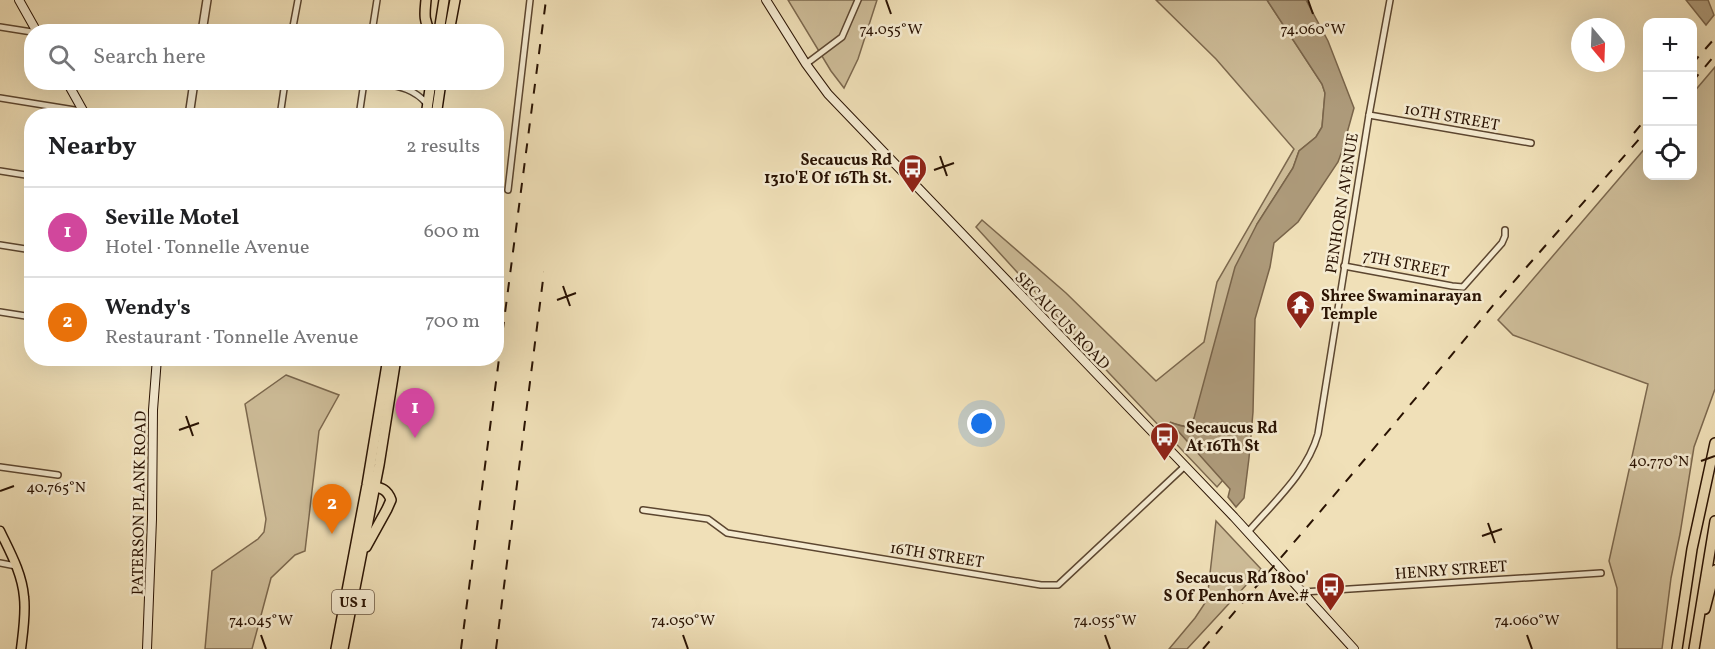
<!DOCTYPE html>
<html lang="en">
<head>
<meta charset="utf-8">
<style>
	:root { --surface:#fff; --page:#f6f6f6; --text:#202124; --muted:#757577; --line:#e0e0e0; --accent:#8f2418 }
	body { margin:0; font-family:Vollkorn,serif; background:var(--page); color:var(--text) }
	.controls { position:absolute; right:18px; top:18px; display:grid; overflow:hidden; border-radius:12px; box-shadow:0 6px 24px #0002 }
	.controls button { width:54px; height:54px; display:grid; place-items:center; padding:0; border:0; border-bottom:2px solid var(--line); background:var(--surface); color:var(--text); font:30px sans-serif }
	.compass { position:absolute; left:1571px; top:18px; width:54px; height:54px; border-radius:50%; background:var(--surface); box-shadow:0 6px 24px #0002; rotate:161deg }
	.you { position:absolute; left:982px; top:424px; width:21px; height:21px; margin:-15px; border:4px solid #fff; border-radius:50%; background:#1a73e8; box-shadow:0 0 0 9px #1a73e833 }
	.badge { display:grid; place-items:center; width:39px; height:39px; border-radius:50%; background:var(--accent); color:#fff; font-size:20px; font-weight:700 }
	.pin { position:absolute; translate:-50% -50px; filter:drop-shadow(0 2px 3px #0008) }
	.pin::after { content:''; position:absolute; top:32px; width:21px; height:18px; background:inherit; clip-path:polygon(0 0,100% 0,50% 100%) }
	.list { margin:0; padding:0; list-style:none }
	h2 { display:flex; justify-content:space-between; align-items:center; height:78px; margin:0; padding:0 24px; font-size:26px }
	h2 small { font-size:20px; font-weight:400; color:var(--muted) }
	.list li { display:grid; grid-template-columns:39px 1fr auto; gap:18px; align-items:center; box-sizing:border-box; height:90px; padding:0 24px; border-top:2px solid var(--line) }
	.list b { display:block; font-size:22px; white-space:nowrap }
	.list p { margin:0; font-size:20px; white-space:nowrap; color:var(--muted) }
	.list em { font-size:20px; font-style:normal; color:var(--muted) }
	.icon { flex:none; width:33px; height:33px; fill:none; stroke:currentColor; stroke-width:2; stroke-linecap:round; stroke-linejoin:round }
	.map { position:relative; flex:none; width:1715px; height:649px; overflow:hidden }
	.search { position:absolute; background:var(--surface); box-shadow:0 6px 24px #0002; left:24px; top:24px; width:480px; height:66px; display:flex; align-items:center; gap:15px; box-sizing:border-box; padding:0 21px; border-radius:24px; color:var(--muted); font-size:22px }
	.panel { position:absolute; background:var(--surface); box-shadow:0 6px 24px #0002; left:24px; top:108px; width:480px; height:258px; border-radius:24px }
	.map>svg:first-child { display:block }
	.green { fill:#cebd99; stroke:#7c684e; stroke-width:1.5 }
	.water { fill:#ad9a7a; stroke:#79644a; stroke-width:1.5 }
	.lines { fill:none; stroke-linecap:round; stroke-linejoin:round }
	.minor-casing { stroke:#5c4630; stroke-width:8 }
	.tertiary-casing { stroke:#5c4630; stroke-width:10 }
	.secondary-casing { stroke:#2a1303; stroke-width:10 }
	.primary-casing { stroke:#2a1303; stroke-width:11 }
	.trunk-casing { stroke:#2a1303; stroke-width:12 }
	.motorway-casing { stroke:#2a1303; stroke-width:12 }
	.minor { stroke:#f5ebd1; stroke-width:5 }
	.tertiary { stroke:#f5ebd1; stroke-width:7 }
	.secondary { stroke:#f5ebd1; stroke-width:8 }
	.primary { stroke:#f0e0b8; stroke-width:8 }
	.trunk { stroke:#f0e0b8; stroke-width:9 }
	.motorway { stroke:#f0e0b8; stroke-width:9 }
	.rail { stroke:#2a1303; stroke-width:2; stroke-dasharray:10 10; stroke-linecap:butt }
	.ticks { fill:none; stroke:#2a1303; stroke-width:2 }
	.labels { text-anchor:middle; stroke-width:5; stroke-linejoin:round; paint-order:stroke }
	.shield { fill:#f5ebd1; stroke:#675441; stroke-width:1.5 }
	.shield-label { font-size:15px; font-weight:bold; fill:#2a1303 }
	.street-label { font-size:16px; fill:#2a1303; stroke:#f5ebd1 }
	.poi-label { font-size:16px; font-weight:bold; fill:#2a1303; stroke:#f5ebd1; text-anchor:end }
	.ticks-label { font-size:15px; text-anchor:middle; fill:#2a1303; stroke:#f5ebd1; stroke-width:5; stroke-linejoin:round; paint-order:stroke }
</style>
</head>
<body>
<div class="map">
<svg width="1715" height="649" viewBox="0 0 1715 649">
	<rect width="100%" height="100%" fill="#f0e0b8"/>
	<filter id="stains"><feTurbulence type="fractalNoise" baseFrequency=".00333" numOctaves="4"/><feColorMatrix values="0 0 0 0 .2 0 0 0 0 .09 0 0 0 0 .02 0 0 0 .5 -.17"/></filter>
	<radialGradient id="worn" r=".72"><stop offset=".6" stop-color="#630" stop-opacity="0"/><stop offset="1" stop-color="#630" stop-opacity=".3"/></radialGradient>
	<g class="green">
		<path d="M788,0H877L858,59L844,88L831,71Z"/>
		<path d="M1156,0H1267L1322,84L1325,93L1322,127L1316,137L1299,151L1293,168L1257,224L1193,422C1187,430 1179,424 1171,423L1223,480L1217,487L1109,373L976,227L982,220L1066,293L1156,381L1204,342L1217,282L1294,149L1216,59Z"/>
		<path d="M1715,67V389L1694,447L1680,534L1671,578L1662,649H1617V588L1609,561L1648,384L1513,335L1498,320L1647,146L1648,176H1692L1693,93Z"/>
		<path d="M286,375L339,395L319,431L305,551L295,555L271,578L252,649H205L212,571L258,539L264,532L266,519L245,404Z"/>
		<path d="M1216,521L1261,569L1187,649H1169L1195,618L1207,600Z"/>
	</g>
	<g class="water">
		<path d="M1267,0H1306L1328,41L1354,108L1342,151L1338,162L1298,222L1274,243L1270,267L1255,319L1253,412L1249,458L1244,498L1236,507L1228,497L1230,489L1170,422C1178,425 1187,430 1193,422L1235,267L1257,224L1293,168L1299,151L1316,137L1322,127L1325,93L1322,84Z"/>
		<path d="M1686,0H1708L1714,15L1706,25Z"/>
	</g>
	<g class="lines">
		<defs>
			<g id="minor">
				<path d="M0,27L32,32"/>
				<path d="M292,32L298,0"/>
				<path d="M372,32L377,0"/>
				<path d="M806,64L842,37L858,0"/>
				<path d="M375,82C395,86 413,87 427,104"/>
				<path d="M0,98L112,116"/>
				<path d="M1369,115L1531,143"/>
				<path d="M280,116L285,82"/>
				<path d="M359,116L364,82"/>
				<path d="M0,171L32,176"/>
				<path d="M508,190L530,0"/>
				<path d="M0,245L32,250"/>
				<path d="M1344,266L1452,286L1463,287L1502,243L1505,236V230"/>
				<path d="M0,312L32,317"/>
				<path d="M0,467L58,475"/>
				<path d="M643,510L708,519L727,533L1041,585H1058L1185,466"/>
				<path d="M1248,532C1274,502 1307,473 1318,434L1369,115L1390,0"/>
				<path d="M0,563L16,566"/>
				<path d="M1303,592L1601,573"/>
			</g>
			<g id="tertiary">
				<path d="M202,32L207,0"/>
				<path d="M189,116L194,82"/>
			</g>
			<g id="secondary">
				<path d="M19,0L37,32"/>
				<path d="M766,0L806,64L828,94L1234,517L1354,649"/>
				<path d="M67,82L86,116"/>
				<path d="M147,649L152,519L153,410L157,358"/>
			</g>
			<path id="primary" d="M0,531C10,552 22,573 24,597C26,614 23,632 21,649"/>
			<g id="trunk">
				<path d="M426,0C425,12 423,21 431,32"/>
				<path d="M439,32L444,0"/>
				<path d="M449,32L455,0"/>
				<path d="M426,116L431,82"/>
				<path d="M436,116L441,82"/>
				<path d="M366,547L387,509L391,500C387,488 380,488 369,485"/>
				<path d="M336,649L367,485L388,358"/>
				<path d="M343,649L379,465L396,358"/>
			</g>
			<g id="motorway">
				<path d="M1705,609L1715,570"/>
				<path d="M1677,649L1692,549L1715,443"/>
				<path d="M1694,649L1715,521"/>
			</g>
		</defs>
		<use href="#minor" class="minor-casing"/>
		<use href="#tertiary" class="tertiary-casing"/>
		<use href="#secondary" class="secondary-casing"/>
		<use href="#primary" class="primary-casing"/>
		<use href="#trunk" class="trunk-casing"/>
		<use href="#motorway" class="motorway-casing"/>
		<use href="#minor" class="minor"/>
		<use href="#tertiary" class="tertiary"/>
		<use href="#secondary" class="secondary"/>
		<use href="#primary" class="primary"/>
		<use href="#trunk" class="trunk"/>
		<use href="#motorway" class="motorway"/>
		<g class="rail">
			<path d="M1692,64L1715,38"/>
			<path d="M1692,82L1715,55"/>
			<path d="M1634,133L1648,116"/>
			<path d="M461,649L546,0"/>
			<path d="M496,649L544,272"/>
			<path d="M1203,649L1365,459L1495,303L1648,129"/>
		</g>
	</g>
	<path class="ticks" d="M886,0L891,14M1308,0L1313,14M940,156L947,176M934,170L954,163M563,286L570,306M557,300L576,293M186,416L193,436M179,430L199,423M1701,461L1715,456M0,491L14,486M1488,523L1495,543M1482,536L1502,529M261,635L266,649M683,635L688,649M1105,635L1110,649M1527,635L1532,649"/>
	<defs>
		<symbol id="bus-pin" viewBox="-11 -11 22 30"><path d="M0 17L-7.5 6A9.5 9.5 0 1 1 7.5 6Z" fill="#8f2418" stroke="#f5ebd1"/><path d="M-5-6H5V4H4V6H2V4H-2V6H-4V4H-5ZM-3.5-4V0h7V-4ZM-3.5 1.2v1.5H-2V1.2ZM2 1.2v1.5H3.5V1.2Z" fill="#fff"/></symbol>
		<symbol id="temple-pin" viewBox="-11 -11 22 30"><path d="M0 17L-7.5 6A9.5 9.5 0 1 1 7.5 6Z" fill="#8f2418" stroke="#f5ebd1"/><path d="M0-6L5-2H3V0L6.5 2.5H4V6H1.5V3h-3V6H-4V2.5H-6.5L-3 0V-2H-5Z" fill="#fff"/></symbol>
	</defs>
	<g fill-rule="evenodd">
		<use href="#bus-pin" x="896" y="152" width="33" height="45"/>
		<use href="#temple-pin" x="1284" y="288" width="33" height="45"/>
		<use href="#bus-pin" x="1148" y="420" width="33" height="45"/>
		<use href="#bus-pin" x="1314" y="570" width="33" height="45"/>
	</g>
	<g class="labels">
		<rect class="shield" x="332" y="590" width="42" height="24" rx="4.5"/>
		<g class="shield-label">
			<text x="353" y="607">US 1</text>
		</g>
		<g class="street-label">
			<text transform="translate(1452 116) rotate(10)" y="6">10TH STREET</text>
			<text transform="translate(1341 203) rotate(-81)" y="6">PENHORN AVENUE</text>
			<text transform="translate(1406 263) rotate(11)" y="6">7TH STREET</text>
			<text transform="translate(1063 320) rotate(46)" y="6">SECAUCUS ROAD</text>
			<text transform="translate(138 503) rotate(-89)" y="6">PATERSON PLANK ROAD</text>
			<text transform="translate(937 554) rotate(9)" y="6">16TH STREET</text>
			<text transform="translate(1451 569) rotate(-4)" y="6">HENRY STREET</text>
		</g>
		<g class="poi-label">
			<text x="892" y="165">Secaucus Rd<tspan x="892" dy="18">1310'E Of 16Th St.</tspan></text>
			<text x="1321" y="301" text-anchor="start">Shree Swaminarayan<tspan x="1321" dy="18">Temple</tspan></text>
			<text x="1186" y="433" text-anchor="start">Secaucus Rd<tspan x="1186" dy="18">At 16Th St</tspan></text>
			<text x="1309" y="583">Secaucus Rd 1800'<tspan x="1309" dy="18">S Of Penhorn Ave.#</tspan></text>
		</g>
	</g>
	<g class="ticks-label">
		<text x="891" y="34">74.055°W</text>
		<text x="1313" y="34">74.060°W</text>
		<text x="1659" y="466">40.770°N</text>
		<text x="56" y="492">40.765°N</text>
		<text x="261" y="625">74.045°W</text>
		<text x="683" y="625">74.050°W</text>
		<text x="1105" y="625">74.055°W</text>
		<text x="1527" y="625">74.060°W</text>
	</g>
	<rect width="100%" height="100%" filter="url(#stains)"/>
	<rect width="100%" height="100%" fill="url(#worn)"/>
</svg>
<div class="controls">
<button>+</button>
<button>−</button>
<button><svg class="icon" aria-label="locate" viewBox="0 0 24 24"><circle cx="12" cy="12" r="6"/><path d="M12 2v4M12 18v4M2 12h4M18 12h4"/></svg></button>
</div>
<svg class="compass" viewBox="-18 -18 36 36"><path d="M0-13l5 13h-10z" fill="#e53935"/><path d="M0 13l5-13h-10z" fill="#757577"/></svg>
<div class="you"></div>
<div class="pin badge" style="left:415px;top:438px;background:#d1479c">1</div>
<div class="pin badge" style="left:332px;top:534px;background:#e8710a">2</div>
<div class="search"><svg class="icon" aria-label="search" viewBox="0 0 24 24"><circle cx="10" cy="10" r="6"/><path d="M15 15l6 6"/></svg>Search here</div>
<section class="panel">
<h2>Nearby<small>2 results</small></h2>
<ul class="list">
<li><span class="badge" style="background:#d1479c">1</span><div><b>Seville Motel</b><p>Hotel · Tonnelle Avenue</p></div><em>600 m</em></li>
<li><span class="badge" style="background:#e8710a">2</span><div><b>Wendy's</b><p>Restaurant · Tonnelle Avenue</p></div><em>700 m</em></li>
</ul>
</section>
</div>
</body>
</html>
